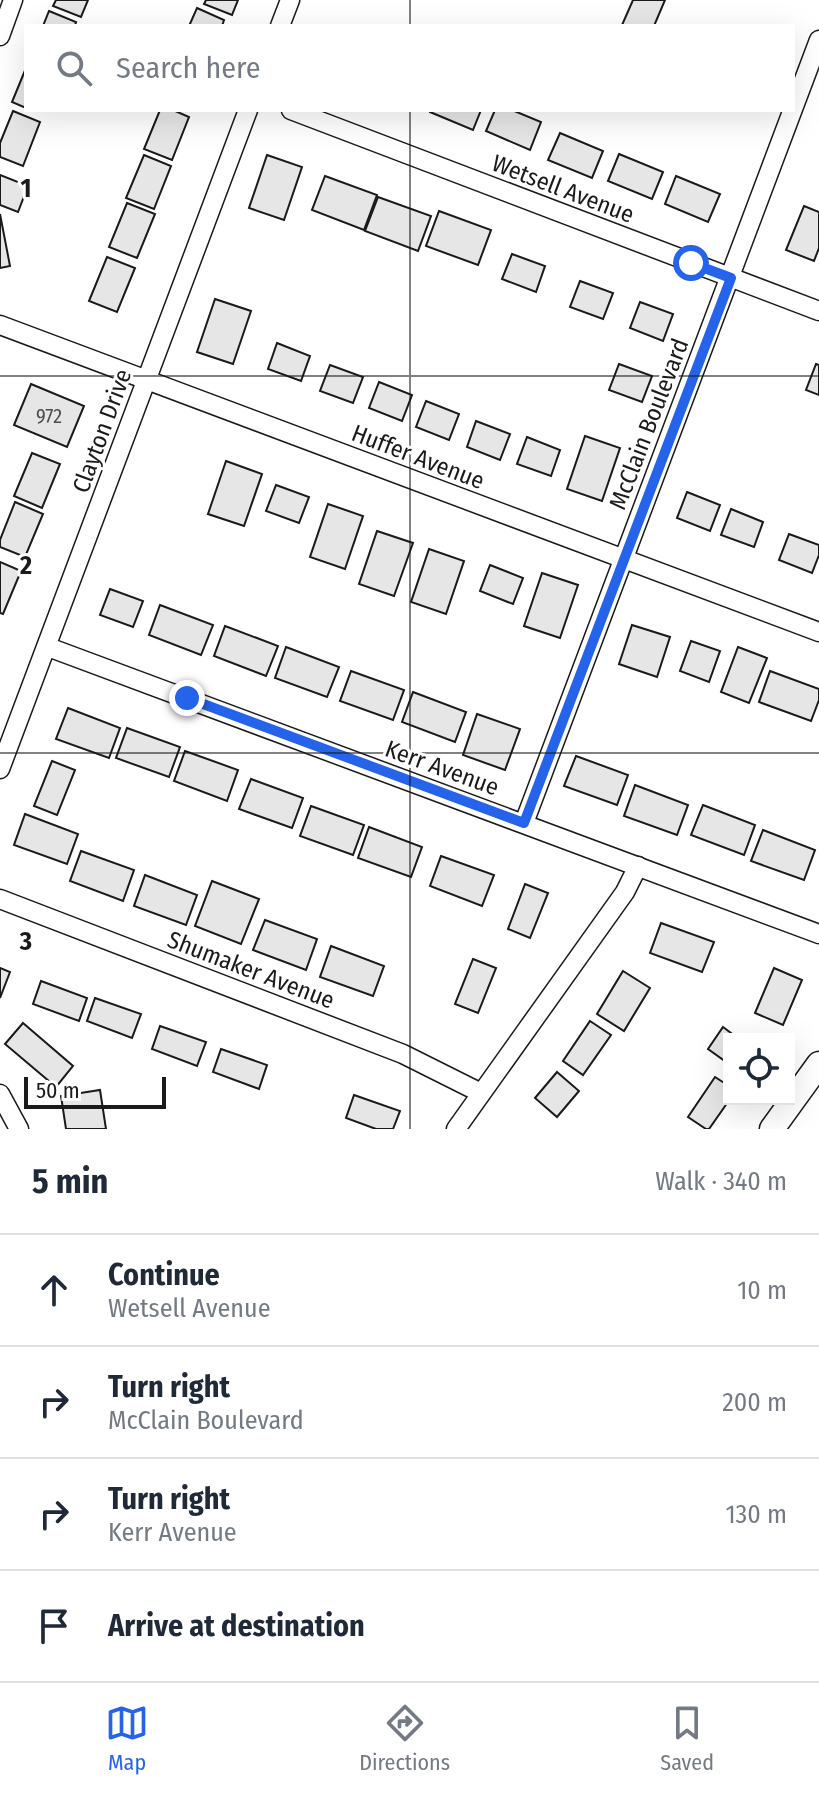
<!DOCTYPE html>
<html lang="en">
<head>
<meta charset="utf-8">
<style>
	:root { --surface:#fff; --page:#f2f2f3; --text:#1f2937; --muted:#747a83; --line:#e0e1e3; --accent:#2563eb }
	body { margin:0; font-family:"Fira Sans Condensed",sans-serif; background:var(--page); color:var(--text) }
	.controls { position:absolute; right:24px; bottom:24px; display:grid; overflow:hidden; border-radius:0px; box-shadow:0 8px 32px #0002 }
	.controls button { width:72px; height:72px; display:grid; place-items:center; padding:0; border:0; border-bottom:2px solid var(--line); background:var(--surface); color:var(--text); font:40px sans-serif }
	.scale { position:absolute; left:24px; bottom:20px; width:142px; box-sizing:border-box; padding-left:8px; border:4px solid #1a1a1a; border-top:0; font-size:22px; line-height:28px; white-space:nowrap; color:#1a1a1a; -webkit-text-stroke:6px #fff; paint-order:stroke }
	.stop { position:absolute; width:24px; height:24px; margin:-18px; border:6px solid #2563eb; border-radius:50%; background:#fff }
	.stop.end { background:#2563eb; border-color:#fff; box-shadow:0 2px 8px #0008 }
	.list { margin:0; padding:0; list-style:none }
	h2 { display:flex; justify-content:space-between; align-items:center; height:104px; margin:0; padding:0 32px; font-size:34px }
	h2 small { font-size:26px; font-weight:400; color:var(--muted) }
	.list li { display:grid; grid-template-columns:52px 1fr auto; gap:24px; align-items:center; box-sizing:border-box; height:112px; padding:0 32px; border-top:2px solid var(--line) }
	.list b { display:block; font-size:30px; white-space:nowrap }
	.list p { margin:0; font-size:26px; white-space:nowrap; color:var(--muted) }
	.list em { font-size:26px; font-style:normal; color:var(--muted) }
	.icon { flex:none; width:44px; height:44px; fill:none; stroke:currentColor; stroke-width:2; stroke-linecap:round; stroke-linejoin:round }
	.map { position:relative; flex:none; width:819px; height:1129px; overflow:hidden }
	.search { position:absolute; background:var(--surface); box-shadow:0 8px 32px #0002; left:24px; right:24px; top:24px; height:88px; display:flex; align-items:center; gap:20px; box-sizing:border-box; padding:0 28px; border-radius:0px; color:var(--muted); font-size:30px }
	.sheet { height:552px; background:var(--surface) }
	nav { display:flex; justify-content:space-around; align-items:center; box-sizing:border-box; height:112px; border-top:2px solid var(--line); background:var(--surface); font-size:22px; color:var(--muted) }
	nav a { display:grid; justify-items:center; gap:4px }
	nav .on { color:var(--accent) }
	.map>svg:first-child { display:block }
	.building { fill:#e6e6e6; stroke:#1a1a1a; stroke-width:2 }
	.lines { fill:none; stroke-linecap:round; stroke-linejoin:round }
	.street-casing { stroke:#1a1a1a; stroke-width:21 }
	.secondary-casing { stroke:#1a1a1a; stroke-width:27 }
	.street { stroke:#fff; stroke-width:18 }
	.secondary { stroke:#fff; stroke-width:24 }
	.route { stroke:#2563eb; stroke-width:10 }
	.grid { fill:none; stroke:#1a1a1a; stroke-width:2; stroke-opacity:0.55 }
	.labels { text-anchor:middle; stroke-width:6; stroke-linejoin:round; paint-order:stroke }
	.number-label { font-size:20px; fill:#4d4d4d }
	.street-label { font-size:24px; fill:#1a1a1a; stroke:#fff }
	.grid-label { font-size:26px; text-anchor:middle; font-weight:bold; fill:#1a1a1a; stroke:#fff; stroke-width:6; stroke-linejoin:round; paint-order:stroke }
</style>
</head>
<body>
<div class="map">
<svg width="819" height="1129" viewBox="0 0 819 1129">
	<rect width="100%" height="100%" fill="#fff"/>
	<g class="building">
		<path d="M56,0H88L81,17L53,6Z"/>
		<path d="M206,0H238L232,15L204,4Z"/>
		<path d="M633,0H665L654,26L622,25Z"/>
		<path d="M197,8L224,20L222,26H189Z"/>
		<path d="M49,11L76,22L75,26H43Z"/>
		<path d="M26,68V108L12,102Z"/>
		<path d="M160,110H173L189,117L172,160L144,149Z"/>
		<path d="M430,110H481L473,130L430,112Z"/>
		<path d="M495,110H512L541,122L530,150L486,131Z"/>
		<path d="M13,111L40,122L23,166L0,157V143Z"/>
		<path d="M560,133L603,151L592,178L548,160Z"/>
		<path d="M619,154L663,172L652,199L608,181Z"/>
		<path d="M144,155L171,166L154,209L126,198Z"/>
		<path d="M267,155L302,167L284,220L249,208Z"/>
		<path d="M0,175L28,186L18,212L0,205Z"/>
		<path d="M325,176L377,195L364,230L312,210Z"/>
		<path d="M676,176L720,194L708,222L665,204Z"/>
		<path d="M378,197L431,216L418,251L365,231Z"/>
		<path d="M127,203L155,214L137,258L109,247Z"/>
		<path d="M804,206L819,212V248L814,261L786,250Z"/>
		<path d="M439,211L491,230L478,265L426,246Z"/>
		<path d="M0,214L10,266L0,268Z"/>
		<path d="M512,254L545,266L536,292L502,279Z"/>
		<path d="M107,257L135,268L117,312L89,301Z"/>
		<path d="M580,281L613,293L603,319L570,307Z"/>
		<path d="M215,299L251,311L233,364L197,352Z"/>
		<path d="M640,302L673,314L663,341L630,328Z"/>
		<path d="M277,343L310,356L301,381L268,369Z"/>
		<path d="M619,364L652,376L642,402L609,390Z"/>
		<path d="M816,364L819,365V395L806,390Z"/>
		<path d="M330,365L363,377L353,403L320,391Z"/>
		<path d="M379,382L412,395L402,421L369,408Z"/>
		<path d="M31,384L84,406L67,447L14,425Z"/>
		<path d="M426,401L459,414L449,440L416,427Z"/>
		<path d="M476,421L510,434L500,460L467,447Z"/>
		<path d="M585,436L620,448L602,501L567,489Z"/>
		<path d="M527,437L560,450L551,476L517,464Z"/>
		<path d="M32,453L60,464L42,508L14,496Z"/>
		<path d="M226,461L262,474L244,526L208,514Z"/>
		<path d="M276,485L309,497L299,523L266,511Z"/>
		<path d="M687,492L720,505L710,531L677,518Z"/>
		<path d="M15,502L43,514L25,557L0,547V540Z"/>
		<path d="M328,504L363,516L345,569L310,557Z"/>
		<path d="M731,509L763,522L754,547L721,535Z"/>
		<path d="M377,531L413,543L394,596L359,584Z"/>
		<path d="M789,534L819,545V555L812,573L779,560Z"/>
		<path d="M429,549L464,561L446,614L411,602Z"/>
		<path d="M0,562L21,571L3,614L0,613Z"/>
		<path d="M490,565L523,578L513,604L480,591Z"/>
		<path d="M542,573L578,585L560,638L524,626Z"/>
		<path d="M110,589L143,601L133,627L100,615Z"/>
		<path d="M160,605L213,625L201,655L149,635Z"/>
		<path d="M632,625L670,637L657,677L619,664Z"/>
		<path d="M225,626L278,646L266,676L214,656Z"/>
		<path d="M691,641L720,651L709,682L680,671Z"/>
		<path d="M286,647L339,667L327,697L275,678Z"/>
		<path d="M738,647L767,658L749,703L721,692Z"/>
		<path d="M351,671L404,690L393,720L340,701Z"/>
		<path d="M770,671L819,689V700L811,721L759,702Z"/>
		<path d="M413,692L466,712L455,742L402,722Z"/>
		<path d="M68,708L120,728L109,758L56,739Z"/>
		<path d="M477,714L520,729L505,770L463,755Z"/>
		<path d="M127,728L180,747L169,777L116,758Z"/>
		<path d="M185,751L238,770L227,801L174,781Z"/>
		<path d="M576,756L628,775L617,805L564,786Z"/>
		<path d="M52,761L75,770L57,815L34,806Z"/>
		<path d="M251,779L303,798L292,828L239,809Z"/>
		<path d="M635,785L688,805L677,835L624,816Z"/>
		<path d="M703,805L755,825L744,855L691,835Z"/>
		<path d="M311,806L364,825L353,855L300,836Z"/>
		<path d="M25,814L78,834L67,864L14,845Z"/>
		<path d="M369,827L422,847L411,877L358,858Z"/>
		<path d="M763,830L815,850L804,880L751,861Z"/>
		<path d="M81,851L134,870L123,901L70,881Z"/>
		<path d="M441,856L494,875L482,906L430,886Z"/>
		<path d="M145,875L197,895L186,925L134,906Z"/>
		<path d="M212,881L259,899L241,944L195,926Z"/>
		<path d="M525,884L548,893L530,938L508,929Z"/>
		<path d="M265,920L317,939L306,970L253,950Z"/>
		<path d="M661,923L714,942L702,972L650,953Z"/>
		<path d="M331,946L384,966L373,996L320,977Z"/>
		<path d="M473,959L496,968L478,1013L455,1004Z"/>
		<path d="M0,968L10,972L0,998Z"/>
		<path d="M774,968L802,980L783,1025L755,1013Z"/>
		<path d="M623,971L650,988L624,1031L597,1014Z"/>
		<path d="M41,981L87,998L79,1021L33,1004Z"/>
		<path d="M95,998L141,1014L132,1038L87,1021Z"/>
		<path d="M590,1021L611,1035L583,1075L563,1061Z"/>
		<path d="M23,1023L73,1066L56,1087L5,1044Z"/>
		<path d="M160,1026L206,1042L197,1066L152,1049Z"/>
		<path d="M723,1027L739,1039H729V1064L708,1049Z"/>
		<path d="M221,1049L267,1065L259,1089L213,1072Z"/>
		<path d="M557,1072L579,1091L557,1117L535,1098Z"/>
		<path d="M715,1077L729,1086L730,1099L709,1129H706L688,1117Z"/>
		<path d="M100,1090L106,1129H66L61,1096Z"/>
		<path d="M354,1095L400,1111L393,1129H376L346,1118Z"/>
	</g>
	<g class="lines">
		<defs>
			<g id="street">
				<path d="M280,26L290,0"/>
				<path d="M0,36L13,0"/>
				<path d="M291,110L819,311"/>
				<path d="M0,325L819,632"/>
				<path d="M48,647L819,934"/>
				<path d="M0,769L248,110"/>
				<path d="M524,823L819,40"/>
				<path d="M0,899L403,1054L481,1093"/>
				<path d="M0,1094L19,1129"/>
				<path d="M456,1129L625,892L638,866"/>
			</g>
			<path id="secondary" d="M772,1129L819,1064"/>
		</defs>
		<use href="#street" class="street-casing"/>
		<use href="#secondary" class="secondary-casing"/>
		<use href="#street" class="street"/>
		<use href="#secondary" class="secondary"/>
	</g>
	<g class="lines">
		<path class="route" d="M187,698L524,823L731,278L691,263"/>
	</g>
	<path class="grid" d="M410,0V26M410,110V1129M0,376H819M0,753H819"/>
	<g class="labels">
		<g class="number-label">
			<text x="49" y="423">972</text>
		</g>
		<g class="street-label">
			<text transform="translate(563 189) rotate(21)" y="8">Wetsell Avenue</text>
			<text transform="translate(649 424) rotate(-69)" y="8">McClain Boulevard</text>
			<text transform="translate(102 431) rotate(-70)" y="8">Clayton Drive</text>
			<text transform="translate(418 457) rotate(21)" y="8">Huffer Avenue</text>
			<text transform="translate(442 768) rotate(20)" y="8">Kerr Avenue</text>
			<text transform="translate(251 970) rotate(21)" y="8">Shumaker Avenue</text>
		</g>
	</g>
	<g class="grid-label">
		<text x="26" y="197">1</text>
		<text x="26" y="574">2</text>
		<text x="26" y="950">3</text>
	</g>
</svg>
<div class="controls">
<button><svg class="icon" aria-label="locate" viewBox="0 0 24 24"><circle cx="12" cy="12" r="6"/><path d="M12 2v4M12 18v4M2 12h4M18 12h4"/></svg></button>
</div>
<div class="scale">50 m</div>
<div class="stop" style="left:691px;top:263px"></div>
<div class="stop end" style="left:187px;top:698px"></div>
<div class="search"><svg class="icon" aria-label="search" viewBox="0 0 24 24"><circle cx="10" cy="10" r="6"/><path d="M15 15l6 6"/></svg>Search here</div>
</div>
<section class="sheet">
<h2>5 min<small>Walk · 340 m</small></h2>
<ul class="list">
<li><svg class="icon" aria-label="ahead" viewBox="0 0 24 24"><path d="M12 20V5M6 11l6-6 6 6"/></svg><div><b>Continue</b><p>Wetsell Avenue</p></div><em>10 m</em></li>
<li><svg class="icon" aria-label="right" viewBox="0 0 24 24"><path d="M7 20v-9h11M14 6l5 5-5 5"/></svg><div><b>Turn right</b><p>McClain Boulevard</p></div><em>200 m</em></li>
<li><svg class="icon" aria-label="right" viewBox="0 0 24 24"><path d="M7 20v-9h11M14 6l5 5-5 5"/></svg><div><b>Turn right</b><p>Kerr Avenue</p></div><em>130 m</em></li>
<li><svg class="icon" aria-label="arrive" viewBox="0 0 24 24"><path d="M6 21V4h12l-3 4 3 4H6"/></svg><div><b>Arrive at destination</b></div></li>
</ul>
</section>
<nav>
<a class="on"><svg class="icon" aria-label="map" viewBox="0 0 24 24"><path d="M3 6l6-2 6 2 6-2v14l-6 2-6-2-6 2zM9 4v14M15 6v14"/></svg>Map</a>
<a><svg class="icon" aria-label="directions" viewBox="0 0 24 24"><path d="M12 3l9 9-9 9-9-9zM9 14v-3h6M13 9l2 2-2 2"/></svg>Directions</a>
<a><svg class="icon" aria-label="saved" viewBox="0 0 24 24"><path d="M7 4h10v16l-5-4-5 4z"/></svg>Saved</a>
</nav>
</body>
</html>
